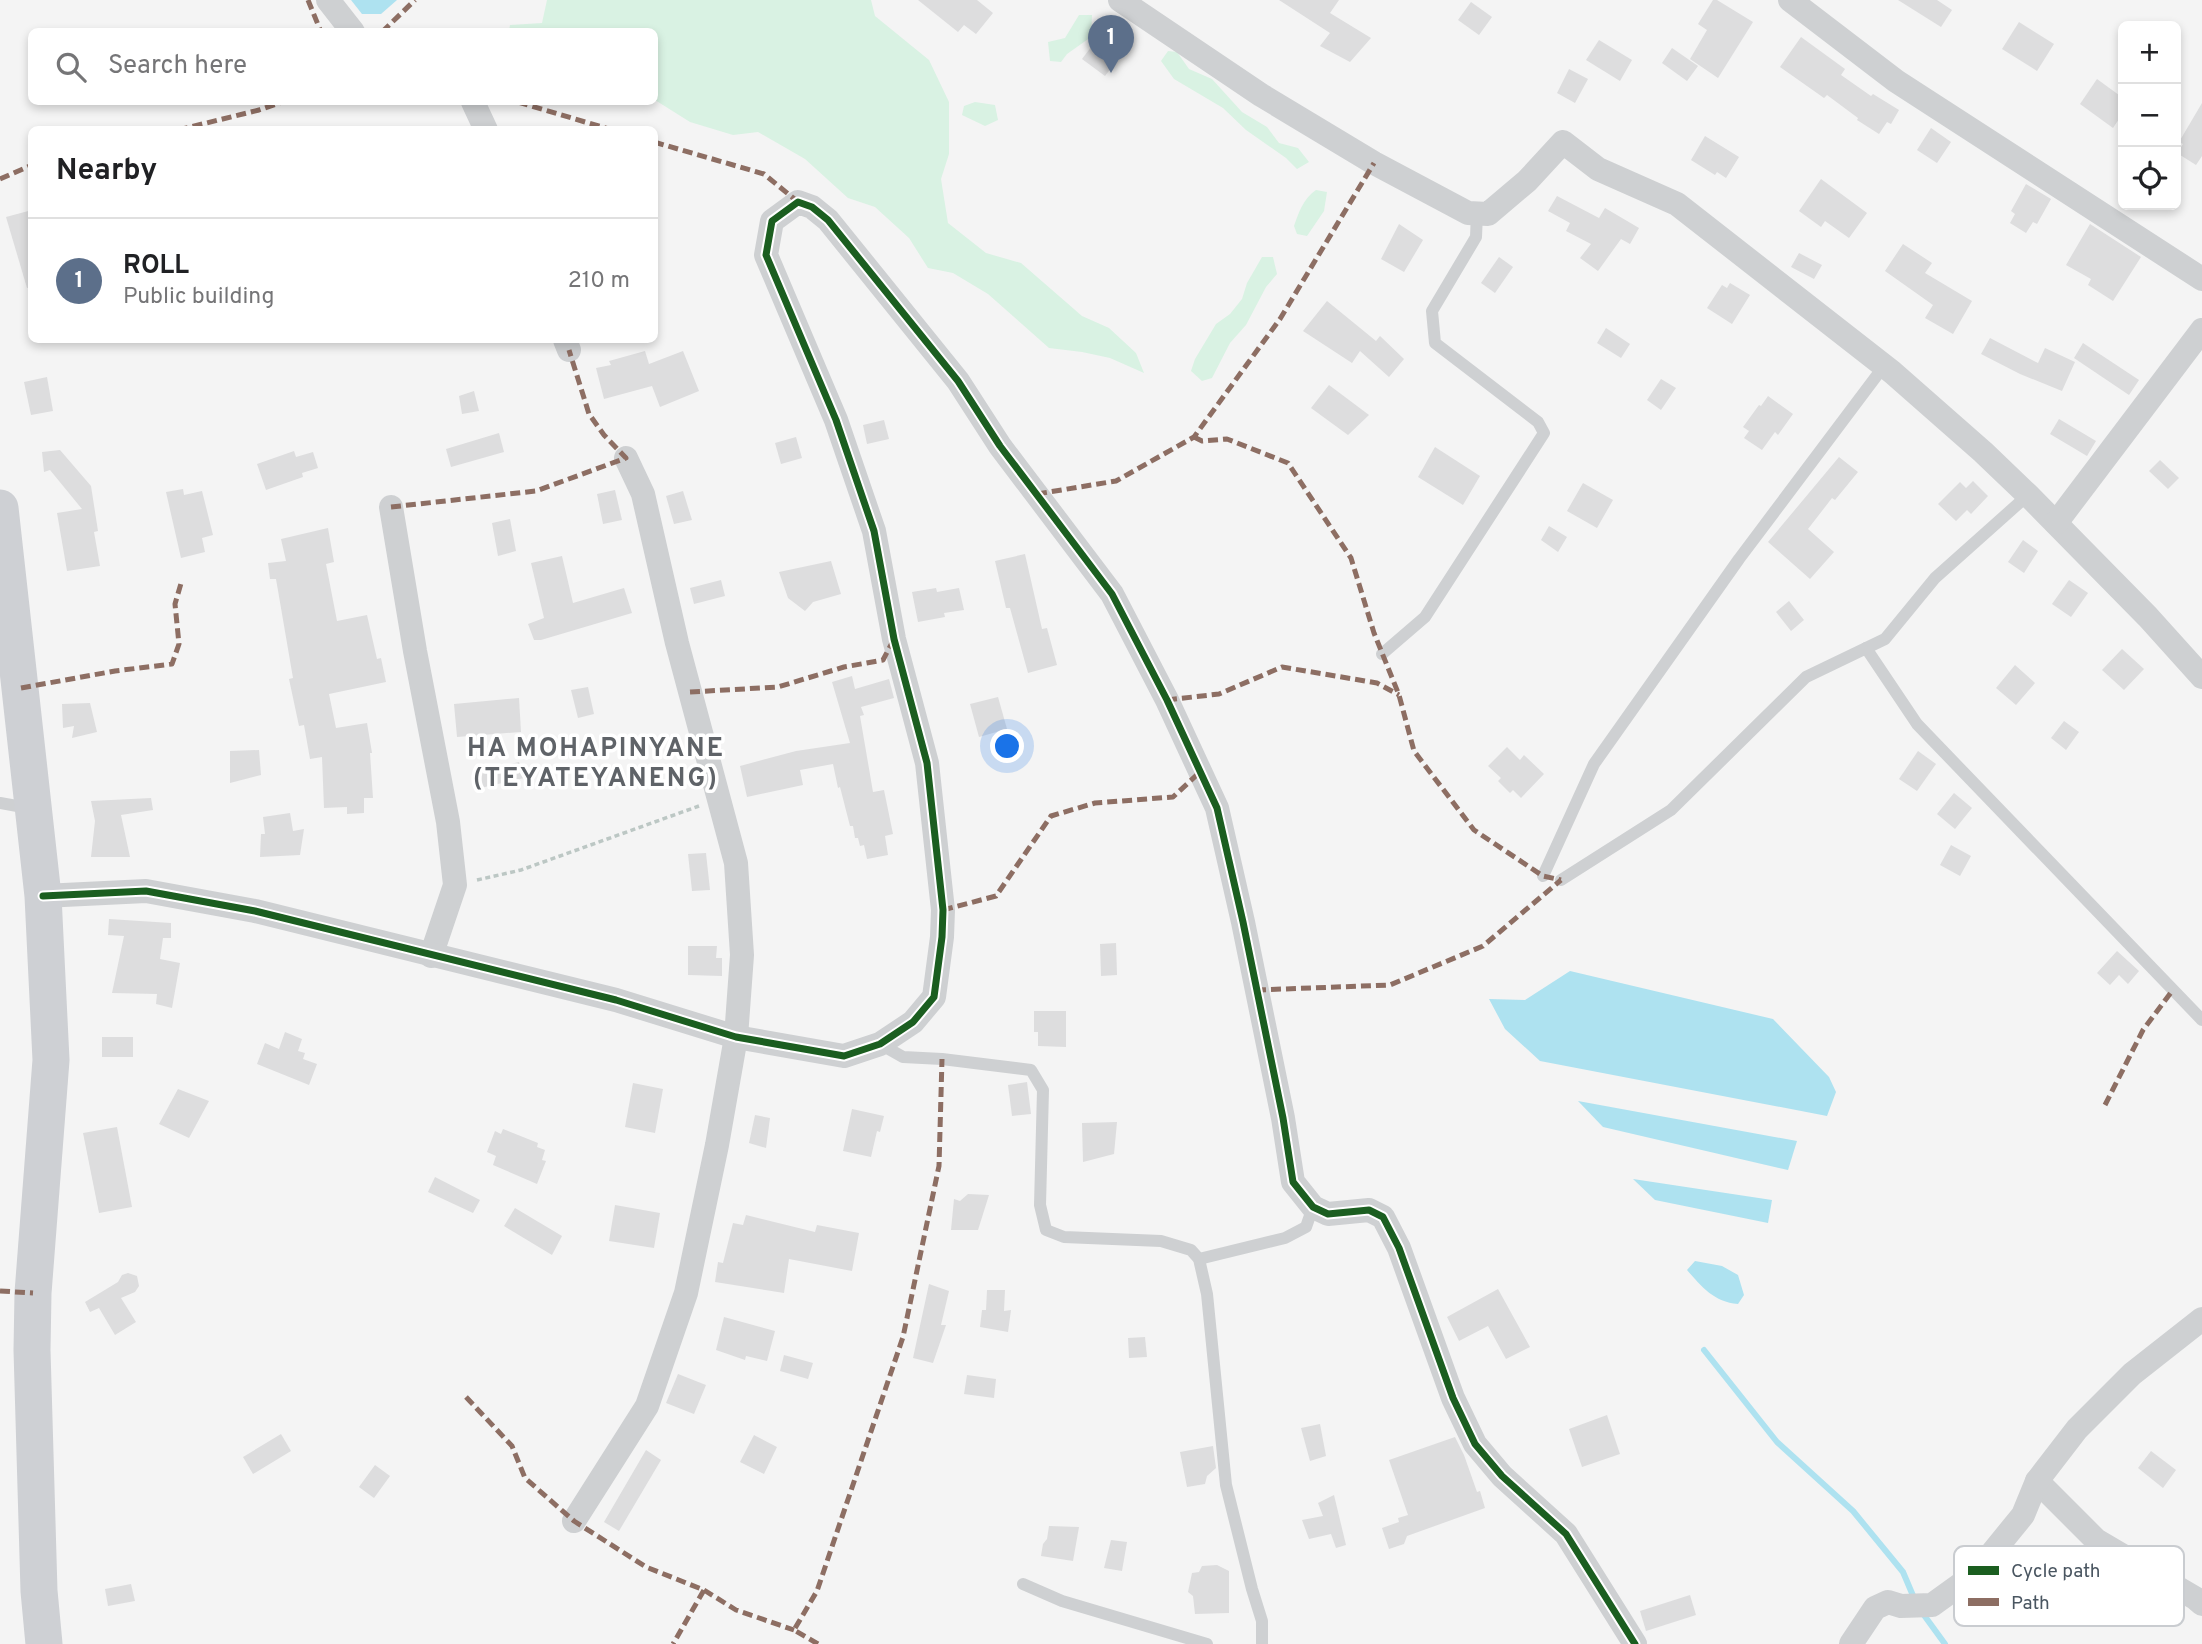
<!DOCTYPE html>
<html lang="en">
<head>
<meta charset="utf-8">
<style>
	:root { --surface:#fff; --page:#f2f2f2; --text:#202124; --muted:#757577; --line:#e0e0e0; --accent:#868d94 }
	body { margin:0; font-family:Overpass,sans-serif; background:var(--page); color:var(--text) }
	.controls { position:absolute; right:21px; top:21px; display:grid; overflow:hidden; border-radius:10px; box-shadow:0 4px 10px #0003 }
	.controls button { width:63px; height:63px; display:grid; place-items:center; padding:0; border:0; border-bottom:2px solid var(--line); background:var(--surface); color:var(--text); font:35px sans-serif }
	.you { position:absolute; left:1008px; top:747px; width:24px; height:24px; margin:-18px; border:5px solid #fff; border-radius:50%; background:#1a73e8; box-shadow:0 0 0 10px #1a73e833 }
	.badge { display:grid; place-items:center; width:46px; height:46px; border-radius:50%; background:var(--accent); color:#fff; font-size:23px; font-weight:700 }
	.pin { position:absolute; translate:-50% -58px; filter:drop-shadow(0 2px 4px #0008) }
	.pin::after { content:''; position:absolute; top:37px; width:24px; height:21px; background:inherit; clip-path:polygon(0 0,100% 0,50% 100%) }
	.list { margin:0; padding:0; list-style:none }
	h2 { display:flex; justify-content:space-between; align-items:center; height:91px; margin:0; padding:0 28px; font-size:30px }
	h2 small { font-size:23px; font-weight:400; color:var(--muted) }
	.list li { display:grid; grid-template-columns:46px 1fr auto; gap:21px; align-items:center; box-sizing:border-box; height:126px; padding:0 28px; border-top:2px solid var(--line) }
	.list b { display:block; font-size:26px; white-space:nowrap }
	.list p { margin:0; font-size:23px; white-space:nowrap; color:var(--muted) }
	.list em { font-size:23px; font-style:normal; color:var(--muted) }
	.icon { flex:none; width:38px; height:38px; fill:none; stroke:currentColor; stroke-width:2; stroke-linecap:round; stroke-linejoin:round }
	.map { position:relative; flex:none; width:2202px; height:1644px; overflow:hidden }
	.search { position:absolute; background:var(--surface); box-shadow:0 4px 10px #0003; left:28px; top:28px; width:630px; height:77px; display:flex; align-items:center; gap:18px; box-sizing:border-box; padding:0 24px; border-radius:10px; color:var(--muted); font-size:26px }
	.panel { position:absolute; background:var(--surface); box-shadow:0 4px 10px #0003; left:28px; top:126px; width:630px; height:217px; border-radius:10px }
	.map>svg:first-child { display:block }
	.green { fill:#d9f2e3 }
	.water { fill:#aee2f0 }
	.lines { fill:none; stroke-linecap:round; stroke-linejoin:round }
	.stream { stroke:#aee2f0; stroke-width:6 }
	.building { fill:#ddddde }
	.path { stroke:#bcc7c4; stroke-width:3.5; stroke-dasharray:5 3.5; stroke-linecap:butt }
	.service { stroke:#ced0d2; stroke-width:12 }
	.minor { stroke:#ced0d2; stroke-width:24 }
	.secondary { stroke:#ced0d4; stroke-width:37 }
	.quiet { stroke:#8d6e63; stroke-width:5; stroke-dasharray:10 5; stroke-linecap:butt }
	.cycleway-casing { stroke:#fff; stroke-width:11 }
	.cycleway { stroke:#1b5e20; stroke-width:7 }
	.labels { text-anchor:middle; stroke-width:7; stroke-linejoin:round; paint-order:stroke }
	.district-label { font-size:26px; font-weight:bold; letter-spacing:2px; fill:#5f6368; stroke:#fff }
	.key { fill:#fff; stroke:#c9ccd0; stroke-width:2 }
	.key-label { font-size:19px; fill:#4a5661 }
</style>
</head>
<body>
<div class="map">
<svg width="2202" height="1644" viewBox="0 0 2202 1644">
	<rect width="100%" height="100%" fill="#f4f4f4"/>
	<g class="green">
		<path d="M547,0H871L875,16L929,60L949,102V154L941,179L948,223L986,253L1021,263L1082,316L1109,328L1136,353L1144,373L1110,358L1082,352L1049,348L988,294L953,273L928,268L909,238L875,207L848,198L805,159L758,132L733,135L690,122L655,100L654,32L509,31L510,25L542,23Z"/>
		<path d="M1079,15H1092L1091,37L1067,54L1061,62L1050,61L1048,42L1065,38Z"/>
		<path d="M1168,51L1177,52L1189,69L1212,79L1242,112L1267,127L1279,143L1298,148L1309,162L1297,169L1286,158L1246,130L1223,108L1174,79L1161,61Z"/>
		<path d="M975,102L995,105L998,120L985,126L962,115L964,106Z"/>
		<path d="M1316,190L1327,192L1324,211L1307,236L1297,234L1294,226C1299,212 1303,199 1316,190Z"/>
		<path d="M1262,257H1273L1277,274L1266,287L1246,325L1230,343L1212,378L1202,381L1191,371L1195,359L1216,324L1230,314L1242,299L1247,283Z"/>
	</g>
	<g class="water">
		<path d="M351,0H397L381,14H362Z"/>
		<path d="M1570,971L1773,1019L1829,1077L1836,1092L1827,1116L1540,1061L1505,1029L1489,999L1525,1000Z"/>
		<path d="M1578,1101L1797,1141L1788,1170L1603,1127Z"/>
		<path d="M1633,1179L1772,1200L1768,1223L1655,1200Z"/>
		<path d="M1695,1261L1722,1266L1738,1275L1744,1295L1738,1304C1714,1302 1702,1287 1687,1270Z"/>
	</g>
	<g class="lines">
		<g class="stream">
			<path d="M1704,1350L1777,1442L1853,1511L1903,1572L1914,1598"/>
			<path d="M1921,1611L1945,1644"/>
		</g>
	</g>
	<g class="building">
		<path d="M918,0H977L993,13L976,34L964,25L958,32Z"/>
		<path d="M1279,0H1339L1330,13L1371,38L1350,62L1320,46L1330,33Z"/>
		<path d="M1713,0H1717L1753,22L1718,78L1690,59L1707,30L1698,24Z"/>
		<path d="M1898,0H1937L1952,10L1941,27Z"/>
		<path d="M1471,2L1492,17L1479,35L1458,20Z"/>
		<path d="M2019,22L2054,44L2037,71L2002,49Z"/>
		<path d="M1801,37L1845,69L1841,75L1871,96L1873,94L1899,110L1891,124L1887,122L1879,134L1857,120L1858,118L1827,95L1824,98L1780,67Z"/>
		<path d="M1098,38L1121,55L1105,76L1082,59Z"/>
		<path d="M1599,40L1632,60L1620,81L1586,60Z"/>
		<path d="M1672,48L1698,66L1687,81L1662,63Z"/>
		<path d="M1569,69L1588,79L1575,103L1557,93Z"/>
		<path d="M2097,79L2123,98V113L2113,128L2080,104Z"/>
		<path d="M2202,103V156L2196,165L2177,153L2183,144L2179,142Z"/>
		<path d="M1931,128L1951,142L1937,163L1917,150Z"/>
		<path d="M1705,136L1739,157L1726,178L1717,172L1715,175L1691,160Z"/>
		<path d="M1821,179L1867,213L1849,238L1825,221L1821,227L1799,211Z"/>
		<path d="M2026,184L2051,199L2037,224L2033,222L2026,233L2010,223L2015,214L2011,211Z"/>
		<path d="M1557,196L1599,218L1605,208L1639,228L1630,244L1621,239L1598,271L1580,258L1591,244L1566,231L1570,223L1548,211Z"/>
		<path d="M32,210V287L27,288L6,217Z"/>
		<path d="M1399,224L1423,240L1404,272L1381,259Z"/>
		<path d="M2090,224L2141,257L2113,301L2088,285L2091,279L2066,265Z"/>
		<path d="M1903,244L1932,263L1925,273L1972,301L1953,334L1925,318L1933,305L1885,271Z"/>
		<path d="M1799,253L1822,265L1814,279L1791,267Z"/>
		<path d="M1499,257L1513,267L1495,293L1481,283Z"/>
		<path d="M1730,283L1750,295L1732,324L1707,308L1722,285L1727,288Z"/>
		<path d="M1327,301L1376,341L1380,336L1404,359L1389,377L1360,351L1352,363L1303,331Z"/>
		<path d="M1606,328L1630,344L1621,358L1597,343Z"/>
		<path d="M1990,338L2038,363L2045,348L2075,362L2062,391L2020,374L1981,354Z"/>
		<path d="M2083,343L2139,380L2129,395L2074,358Z"/>
		<path d="M645,351L649,364L683,351L699,391L660,407L652,386L604,399L596,368L611,365L609,361Z"/>
		<path d="M47,377L53,411L31,415L24,382Z"/>
		<path d="M1661,379L1676,388L1661,410L1647,400Z"/>
		<path d="M1329,385L1369,415L1348,435L1311,408Z"/>
		<path d="M474,391L479,411L462,414L459,396Z"/>
		<path d="M1768,396L1793,414L1778,435L1775,432L1762,450L1744,438L1749,431L1743,427L1759,405L1761,406Z"/>
		<path d="M2059,419L2096,441L2087,456L2050,434Z"/>
		<path d="M884,420L889,439L867,444L863,425Z"/>
		<path d="M499,433L504,452L451,467L446,449Z"/>
		<path d="M796,437L802,458L781,464L775,443Z"/>
		<path d="M1435,447L1480,476L1463,505L1418,477Z"/>
		<path d="M60,450L91,486L98,531L94,532L100,566L67,571L57,513L82,509L50,470L44,472L42,452Z"/>
		<path d="M294,451L296,457L313,452L318,468L302,473L303,477L266,490L257,464Z"/>
		<path d="M1839,457L1858,472L1835,500L1832,498L1808,529L1834,552L1810,579L1768,542Z"/>
		<path d="M2160,460L2179,478L2168,489L2149,471Z"/>
		<path d="M1973,481L1988,496L1971,514L1967,510L1956,521L1938,504L1960,482L1966,488Z"/>
		<path d="M1583,483L1613,500L1597,528L1567,511Z"/>
		<path d="M183,489L184,495L202,491L213,535L202,538L205,552L181,558L166,492Z"/>
		<path d="M615,490L622,520L603,524L597,494Z"/>
		<path d="M683,491L692,520L674,524L666,496Z"/>
		<path d="M510,519L516,551L498,556L492,523Z"/>
		<path d="M1549,526L1567,537L1558,552L1541,540Z"/>
		<path d="M328,528L334,562L326,564L337,621L367,615L377,659L381,658L386,682L329,694L336,728L367,723L372,753H370L373,798H364V813L347,814V807L324,808L322,757L310,759L304,725L299,726L289,679L293,678L276,579H270L268,563L286,561L281,539Z"/>
		<path d="M2023,540L2038,551L2024,573L2008,562Z"/>
		<path d="M1025,554L1042,629L1047,628L1057,665L1028,673L1010,608H1006L995,561Z"/>
		<path d="M562,556L573,603L624,588L632,613L541,640H534L528,624L544,618L531,563Z"/>
		<path d="M831,561L841,594L813,602L805,611L788,598L779,572Z"/>
		<path d="M721,580L725,596L694,604L690,588Z"/>
		<path d="M2069,580L2088,593L2071,617L2052,604Z"/>
		<path d="M936,588L937,592L959,588L964,610L944,613L945,617L918,622L912,592Z"/>
		<path d="M1789,601L1804,620L1791,631L1776,612Z"/>
		<path d="M2122,649L2144,669L2124,690L2102,670Z"/>
		<path d="M2015,665L2035,683L2016,705L1996,688Z"/>
		<path d="M852,676L855,689L889,679L894,698L861,707L864,715L860,716L873,792L884,790L893,834L885,836L888,855L867,859L864,845L860,846L858,838H855L853,826H850L840,787L838,788L833,764L800,770L803,785L747,797L740,766L796,751L850,743L832,682Z"/>
		<path d="M588,687L594,714L578,718L571,690Z"/>
		<path d="M998,697L1007,729L979,737L970,704Z"/>
		<path d="M519,698L521,732L457,737L454,704Z"/>
		<path d="M90,703L97,732L72,738L74,726L63,728L62,704Z"/>
		<path d="M2064,721L2079,732L2066,750L2051,738Z"/>
		<path d="M1507,747L1520,760L1524,755L1544,774L1521,798L1513,790L1510,793L1498,781L1501,778L1488,766Z"/>
		<path d="M259,750L261,775L230,783V751Z"/>
		<path d="M1918,751L1936,764L1917,791L1899,779Z"/>
		<path d="M519,762L524,778L476,789L472,773Z"/>
		<path d="M1954,793L1972,808L1955,829L1937,814Z"/>
		<path d="M151,798L153,810L121,815L130,857H91L95,821L91,801Z"/>
		<path d="M290,813L293,831L304,829L300,855L260,857L261,834H265L263,817Z"/>
		<path d="M1951,845L1971,856L1960,876L1940,865Z"/>
		<path d="M706,853L710,890L692,891L688,854Z"/>
		<path d="M109,919L171,923V938H163L160,959L180,963L172,1008L156,1004L157,994L112,993L124,936L108,935Z"/>
		<path d="M1116,943L1117,975L1101,976L1100,944Z"/>
		<path d="M688,946H717L716,958H722V976L688,975Z"/>
		<path d="M2117,951L2139,971L2128,984L2119,975L2110,985L2097,973Z"/>
		<path d="M1034,1011H1066V1047L1038,1046V1032H1034Z"/>
		<path d="M285,1032L302,1039L298,1051L305,1053L303,1059L317,1064L309,1085L257,1064L265,1043L279,1049Z"/>
		<rect x="102" y="1037" width="31" height="20"/>
		<path d="M1027,1082L1031,1114L1012,1116L1008,1085Z"/>
		<path d="M633,1083L663,1089L655,1133L625,1127Z"/>
		<path d="M178,1089L209,1101L189,1138L159,1124Z"/>
		<path d="M852,1109L884,1116L880,1132L877,1131L871,1157L843,1151Z"/>
		<path d="M755,1115L770,1118L766,1148L749,1143Z"/>
		<path d="M1117,1122L1114,1154L1083,1162L1082,1123Z"/>
		<path d="M117,1127L132,1207L99,1213L83,1133Z"/>
		<path d="M503,1129L538,1143L537,1147L545,1150L542,1160L546,1161L537,1184L493,1165L496,1156L487,1152L495,1131L501,1134Z"/>
		<path d="M435,1177L480,1200L473,1213L428,1192Z"/>
		<path d="M968,1194L989,1195L978,1230H951L954,1199L960,1201Z"/>
		<path d="M615,1205L660,1213L654,1248L609,1241Z"/>
		<path d="M515,1208L562,1236L552,1255L504,1226Z"/>
		<path d="M746,1215L815,1232L817,1225L859,1233L852,1271L789,1259L784,1293L715,1282L718,1262L723,1263L733,1223L743,1225Z"/>
		<path d="M128,1273L137,1276L139,1286L135,1292L121,1298L136,1322L115,1335L99,1308L90,1312L85,1302L118,1282L122,1275Z"/>
		<path d="M929,1284L949,1291L941,1325H946L933,1363L913,1358Z"/>
		<path d="M1498,1289L1530,1347L1506,1359L1488,1326L1459,1341L1447,1317Z"/>
		<path d="M987,1290H1005L1004,1311L1011,1310L1008,1332L980,1327L982,1310H986Z"/>
		<path d="M724,1317L775,1331L767,1361L746,1356L745,1360L716,1350Z"/>
		<path d="M1145,1337L1147,1357L1129,1358L1128,1338Z"/>
		<path d="M784,1355L813,1363L808,1379L780,1371Z"/>
		<path d="M678,1374L706,1385L694,1414L666,1403Z"/>
		<path d="M967,1375L996,1379L994,1398L964,1394Z"/>
		<path d="M1607,1415L1620,1454L1582,1467L1569,1429Z"/>
		<path d="M1320,1424L1326,1456L1310,1461L1301,1428Z"/>
		<path d="M281,1434L291,1451L253,1474L243,1457Z"/>
		<path d="M754,1435L777,1447L764,1474L740,1462Z"/>
		<path d="M1455,1437L1464,1455L1477,1492L1480,1491L1485,1508L1407,1536L1404,1544L1389,1549L1382,1528L1399,1522L1398,1518L1408,1515L1389,1460Z"/>
		<path d="M1213,1446L1216,1468L1207,1476L1205,1484L1187,1487L1180,1452Z"/>
		<path d="M646,1450L661,1460L619,1531L604,1522Z"/>
		<path d="M2151,1451L2176,1470L2163,1488L2138,1468Z"/>
		<path d="M375,1465L390,1476L374,1498L359,1487Z"/>
		<path d="M1334,1495L1346,1545L1336,1548L1331,1534L1309,1539L1302,1520L1323,1516L1318,1503Z"/>
		<path d="M1049,1526L1079,1527L1073,1561L1041,1556L1043,1544L1047,1539Z"/>
		<path d="M1111,1540L1127,1542L1122,1571L1104,1568Z"/>
		<path d="M1217,1565L1229,1571V1613L1195,1614L1193,1596L1188,1592L1192,1573L1199,1572L1202,1566Z"/>
		<path d="M131,1584L135,1601L108,1606L105,1589Z"/>
		<path d="M1690,1595L1696,1615L1646,1631L1640,1611Z"/>
	</g>
	<g class="lines">
		<path class="path" d="M477,880L521,870L699,806"/>
		<g class="service">
			<path d="M1866,648L1917,724L2202,1020"/>
			<path d="M1382,654L1425,617L1544,433L1538,422L1435,343L1432,311L1476,237L1477,213"/>
			<path d="M0,803L28,808"/>
			<path d="M1543,876L1594,764L1739,559L1884,366"/>
			<path d="M1561,880L1671,810L1806,677L1885,639L1935,578L2028,495"/>
			<path d="M880,1044L903,1057L942,1059L1031,1070L1043,1090L1040,1205L1046,1230L1064,1237L1161,1241L1191,1250L1199,1259L1207,1294L1226,1485L1252,1589L1262,1621V1644"/>
			<path d="M1199,1259L1285,1238L1306,1227L1313,1207"/>
			<path d="M1023,1584L1062,1601L1207,1644"/>
		</g>
		<g class="minor">
			<path d="M328,0L353,32"/>
			<path d="M1120,0L1261,95L1374,163L1468,213L1488,214L1527,181L1563,142L1598,169L1677,204L1892,372L1983,452L2028,495L2148,617L2202,677"/>
			<path d="M1790,0L1896,81L2202,279"/>
			<path d="M473,102L486,130"/>
			<path d="M565,340L569,350"/>
			<path d="M391,507L415,651L448,822L455,885L431,956"/>
			<path d="M2056,523L2202,330"/>
			<path d="M43,896L146,891L255,911L616,1000L736,1037L844,1056L880,1044L913,1022L934,997L942,937L943,910L927,763L894,639L874,531L836,420L766,255L772,221L798,202L812,207L828,220L958,381L1000,446L1112,594L1167,700L1217,808L1243,922L1283,1118L1293,1182L1313,1207L1328,1214L1369,1210L1383,1217L1399,1248L1453,1398L1475,1444L1502,1476L1566,1534L1635,1644"/>
			<path d="M2037,1481L2096,1540L2195,1598L2202,1604"/>
			<path d="M574,1521L647,1406L686,1293L717,1145L736,1037L742,955L736,863L677,643L643,494L626,458"/>
			<path d="M1851,1644L1875,1608L1888,1602L1901,1606L1932,1605L1975,1574L2023,1515L2037,1481L2077,1429L2132,1374L2202,1319"/>
		</g>
		<path class="secondary" d="M0,508L43,896L51,1060L33,1293L32,1350L39,1591L44,1644"/>
		<g class="quiet">
			<path d="M308,0L321,32"/>
			<path d="M382,32L415,0"/>
			<path d="M518,102L612,130"/>
			<path d="M178,130L259,110L282,102"/>
			<path d="M654,142L764,174L798,202"/>
			<path d="M0,179L32,165"/>
			<path d="M1194,437L1202,441L1227,439L1288,463L1351,558L1374,633L1399,695L1414,751L1474,830L1543,876L1561,880"/>
			<path d="M1037,494L1116,481L1194,437L1280,319L1374,163"/>
			<path d="M391,507L536,491L626,458L604,435L589,414L569,350"/>
			<path d="M21,688L115,671L172,664L179,644L175,604L182,580"/>
			<path d="M690,692L778,687L844,667L883,660L894,639"/>
			<path d="M1167,700L1219,694L1282,667L1377,683L1399,695"/>
			<path d="M943,910L996,896L1051,816L1095,803L1173,797L1200,772"/>
			<path d="M1256,990L1390,985L1483,946L1561,880"/>
			<path d="M2105,1105L2143,1030L2172,991"/>
			<path d="M0,1291L33,1293"/>
			<path d="M466,1397L512,1446L525,1478L574,1521L646,1567L704,1590L673,1644"/>
			<path d="M704,1590L736,1610L794,1630"/>
			<path d="M818,1644L794,1630L817,1591L903,1337L939,1166L942,1059"/>
		</g>
		<defs>
			<path id="cycleway" d="M43,896L146,891L255,911L616,1000L736,1037L844,1056L880,1044L913,1022L934,997L942,937L943,910L927,763L894,639L874,531L836,420L766,255L772,221L798,202L812,207L828,220L958,381L1000,446L1112,594L1167,700L1217,808L1243,922L1283,1118L1293,1182L1313,1207L1328,1214L1369,1210L1383,1217L1399,1248L1453,1398L1475,1444L1502,1476L1566,1534L1635,1644"/>
		</defs>
		<use href="#cycleway" class="cycleway-casing"/>
		<use href="#cycleway" class="cycleway"/>
	</g>
	<g class="labels">
		<g class="district-label">
			<text x="596" y="756">HA MOHAPINYANE<tspan x="596" dy="30">(TEYATEYANENG)</tspan></text>
		</g>
	</g>
	<rect x="1954" y="1546" width="230" height="80" rx="10" class="key"/>
	<rect x="1968" y="1566" width="31" height="9" fill="#1b5e20"/>
	<rect x="1968" y="1598" width="31" height="8" fill="#8d6e63"/>
	<g class="key-label">
		<text x="2011" y="1577">Cycle path</text>
		<text x="2011" y="1609">Path</text>
	</g>
</svg>
<div class="controls">
<button>+</button>
<button>−</button>
<button><svg class="icon" aria-label="locate" viewBox="0 0 24 24"><circle cx="12" cy="12" r="6"/><path d="M12 2v4M12 18v4M2 12h4M18 12h4"/></svg></button>
</div>
<div class="you"></div>
<div class="pin badge" style="left:1111px;top:73px;background:#5c6f8a">1</div>
<div class="search"><svg class="icon" aria-label="search" viewBox="0 0 24 24"><circle cx="10" cy="10" r="6"/><path d="M15 15l6 6"/></svg>Search here</div>
<section class="panel">
<h2>Nearby<small></small></h2>
<ul class="list">
<li><span class="badge" style="background:#5c6f8a">1</span><div><b>ROLL</b><p>Public building</p></div><em>210 m</em></li>
</ul>
</section>
</div>
</body>
</html>
